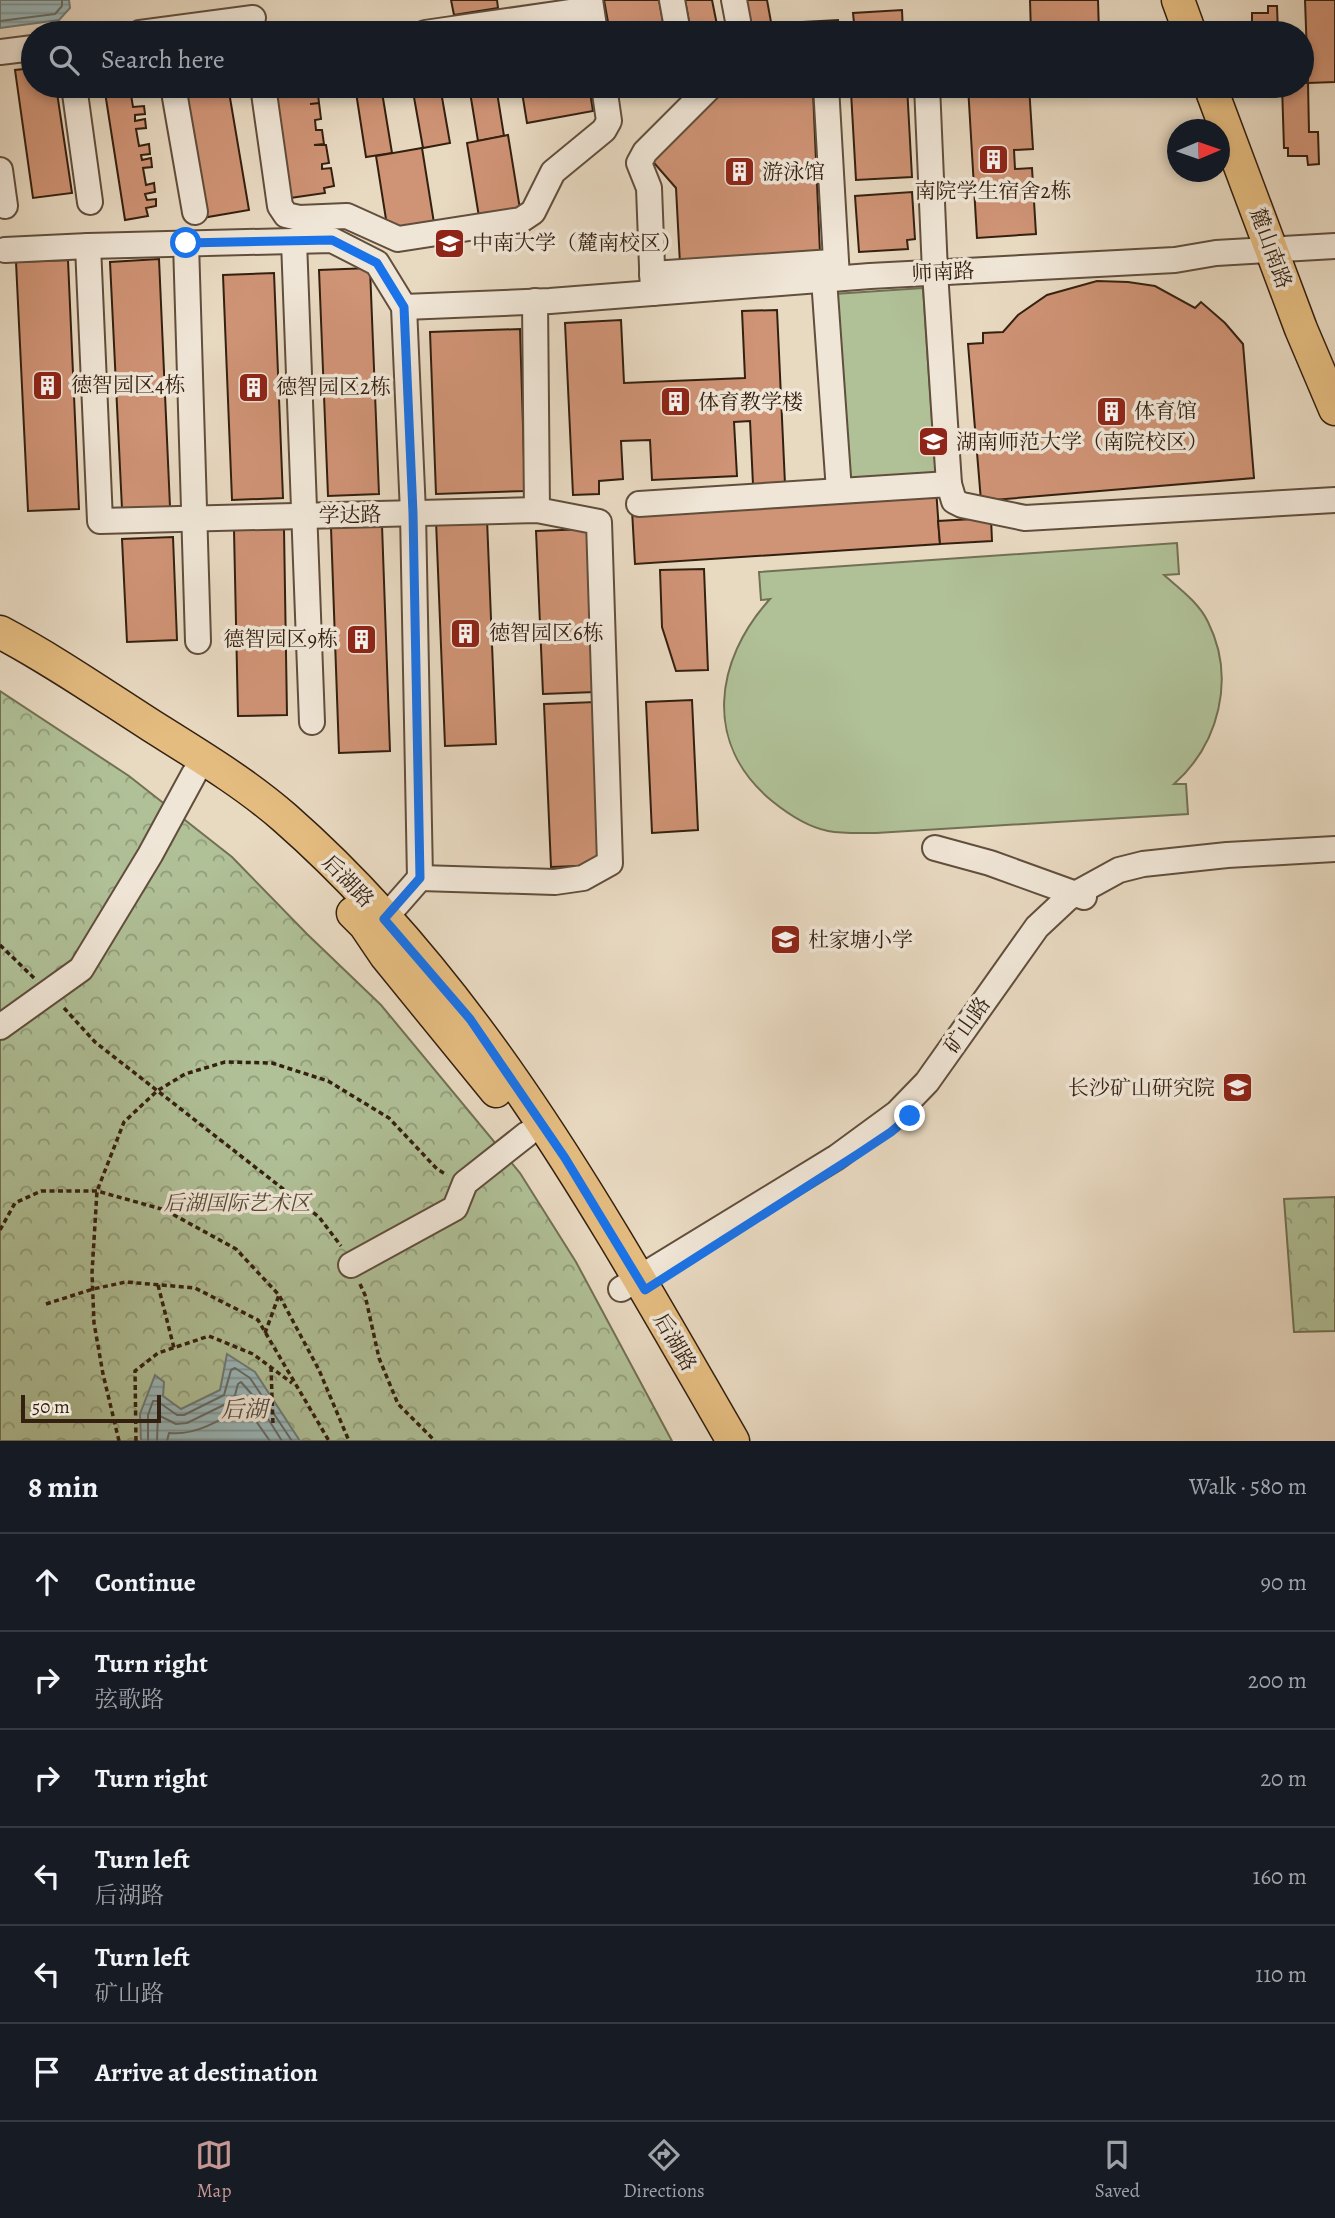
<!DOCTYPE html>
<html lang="en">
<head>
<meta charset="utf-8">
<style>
	:root { --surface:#171b24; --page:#20242c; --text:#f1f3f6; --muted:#9ea1a6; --line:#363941; --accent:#c59692 }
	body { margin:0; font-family:Alegreya,"Noto Serif SC",serif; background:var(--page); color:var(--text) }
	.compass { position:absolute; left:1167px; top:119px; width:63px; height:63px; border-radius:50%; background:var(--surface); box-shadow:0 4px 10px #0003; rotate:88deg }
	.scale { position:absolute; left:21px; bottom:18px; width:140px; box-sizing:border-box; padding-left:7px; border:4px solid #342010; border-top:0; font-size:19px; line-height:24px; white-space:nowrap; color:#342010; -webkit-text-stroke:5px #f0e6d7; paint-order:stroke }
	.stop { position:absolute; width:21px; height:21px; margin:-16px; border:5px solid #1a73e8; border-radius:50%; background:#fff }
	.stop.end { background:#1a73e8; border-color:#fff; box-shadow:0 2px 7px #0008 }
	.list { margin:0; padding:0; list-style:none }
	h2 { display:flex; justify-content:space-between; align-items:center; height:91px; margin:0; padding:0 28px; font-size:30px }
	h2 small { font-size:23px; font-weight:400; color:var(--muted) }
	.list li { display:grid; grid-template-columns:46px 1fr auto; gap:21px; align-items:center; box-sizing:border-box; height:98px; padding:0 28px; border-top:2px solid var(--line) }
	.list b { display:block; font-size:26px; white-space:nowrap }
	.list p { margin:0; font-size:23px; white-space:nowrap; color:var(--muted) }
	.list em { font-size:23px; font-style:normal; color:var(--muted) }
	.icon { flex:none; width:38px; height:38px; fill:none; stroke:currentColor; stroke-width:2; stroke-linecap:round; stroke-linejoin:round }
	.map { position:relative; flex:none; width:1335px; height:1441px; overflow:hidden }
	.search { position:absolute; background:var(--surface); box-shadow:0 4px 10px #0003; left:21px; right:21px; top:21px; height:77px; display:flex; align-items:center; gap:18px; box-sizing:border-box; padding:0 24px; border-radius:38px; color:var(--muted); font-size:26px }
	.sheet { height:679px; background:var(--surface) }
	nav { display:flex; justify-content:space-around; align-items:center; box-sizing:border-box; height:98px; border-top:2px solid var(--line); background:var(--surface); font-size:19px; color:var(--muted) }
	nav a { display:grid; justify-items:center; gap:4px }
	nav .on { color:var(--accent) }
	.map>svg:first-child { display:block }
	.forest { fill:url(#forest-crowns); stroke:#727054; stroke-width:2 }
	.garden { fill:#b0c097; stroke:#727054; stroke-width:2 }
	.water { fill:url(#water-rules); stroke:#717b77; stroke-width:2 }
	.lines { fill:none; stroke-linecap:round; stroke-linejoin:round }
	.shore { stroke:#676c66; stroke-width:2 }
	.building { fill:#cf9375; stroke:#342010; stroke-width:2 }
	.minor-casing { stroke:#614e3c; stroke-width:28 }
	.major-casing { stroke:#342010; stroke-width:35 }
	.path { stroke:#342010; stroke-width:3.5; stroke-dasharray:5 3.5; stroke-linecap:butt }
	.minor { stroke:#f0e6d7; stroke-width:24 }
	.major { stroke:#e4bc80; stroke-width:32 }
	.route { stroke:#1a73e8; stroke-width:9 }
	.labels { text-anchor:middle; stroke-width:7; stroke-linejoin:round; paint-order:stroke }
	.poi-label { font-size:21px; fill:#342010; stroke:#f0e6d7; text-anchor:start }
	.street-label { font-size:21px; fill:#342010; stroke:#f0e6d7 }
	.park-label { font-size:21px; font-style:italic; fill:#534832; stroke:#f0e6d7 }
	.water-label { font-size:23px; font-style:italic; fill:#534e43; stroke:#f0e6d7 }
</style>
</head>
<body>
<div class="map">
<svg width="1335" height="1441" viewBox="0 0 1335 1441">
	<defs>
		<pattern id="forest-crowns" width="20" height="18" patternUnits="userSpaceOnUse" patternTransform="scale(1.75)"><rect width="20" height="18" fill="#b0c097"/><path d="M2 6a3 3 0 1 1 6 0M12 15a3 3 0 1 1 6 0" fill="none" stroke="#909c7a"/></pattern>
		<pattern id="water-rules" width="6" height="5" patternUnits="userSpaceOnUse" patternTransform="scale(1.75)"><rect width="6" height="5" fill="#9ab8bb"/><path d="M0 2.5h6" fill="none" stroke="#7e9597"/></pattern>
	</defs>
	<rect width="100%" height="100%" fill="#e8d9c1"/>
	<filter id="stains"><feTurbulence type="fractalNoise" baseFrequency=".00286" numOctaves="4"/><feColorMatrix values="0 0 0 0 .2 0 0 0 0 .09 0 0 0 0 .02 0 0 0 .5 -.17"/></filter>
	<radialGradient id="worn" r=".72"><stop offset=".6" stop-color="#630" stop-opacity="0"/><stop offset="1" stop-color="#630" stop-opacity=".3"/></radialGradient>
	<g class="forest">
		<path d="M0,691L129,776L232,857L307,934L381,1005L520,1173L576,1262L672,1441H0Z"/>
		<path d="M1335,1197V1331L1294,1332L1284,1199Z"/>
	</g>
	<g class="garden">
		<path d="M923,288L936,479L848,485L834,294Z"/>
		<path d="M1177,543L1179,574L1164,575C1180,589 1199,603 1208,622C1236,678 1219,744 1174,784H1186L1188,814L876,833C861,833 844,834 828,831C808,827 788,814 772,801C703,744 714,661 770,599L761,600L759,572Z"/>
	</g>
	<g class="water">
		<path d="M0,0H69L70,8L59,20L0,28Z"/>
		<path d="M227,1354L255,1372L300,1441H141L140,1414L155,1375L164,1382L163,1396L181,1409L220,1390Z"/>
	</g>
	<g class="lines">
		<g class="shore">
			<path d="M0,21L55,14L62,6V0"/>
			<path d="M148,1441V1415L153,1401H157L177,1415H184L224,1395L231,1370L235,1368L250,1378L292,1441"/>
			<path d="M157,1441L158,1415L176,1424L187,1423L230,1402L235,1395L238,1384L241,1382L255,1398L282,1441"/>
			<path d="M167,1441L169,1433C195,1436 224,1419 244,1404L270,1441"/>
		</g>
	</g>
	<g class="building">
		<path d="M451,0H497L498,8L454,15Z"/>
		<path d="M604,0H659L663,22L652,24L653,33H610Z"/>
		<path d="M685,0H712L718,30L691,33Z"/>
		<path d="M737,0H767L771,22L742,27Z"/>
		<path d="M1030,0H1098L1099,33H1031Z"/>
		<path d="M1305,0H1335V82L1308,83Z"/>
		<path d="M1268,6H1277L1278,33H1252V13H1268Z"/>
		<path d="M902,10L903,33H855L853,13Z"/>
		<path d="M838,20L839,33H804L803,22Z"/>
		<path d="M33,68V86H56L72,193L33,198L15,70Z"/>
		<path d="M1302,83H1308L1309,132H1318L1319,164L1308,165L1307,156H1288V148H1284L1282,86H1302Z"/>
		<path d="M104,86H142L130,89L133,107L144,106L145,114L135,115V121L145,119L146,128L136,129L139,146L149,144L150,154L141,155L142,160L151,158L152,167L143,168L146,185L154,183L155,192L145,194L147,200L156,199V206L146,208L148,216L125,220Z"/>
		<path d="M181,86H228L249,210L202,218Z"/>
		<path d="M274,86H317L319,103L310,104L319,103L321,119L315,120L316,130H322L324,144L314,145H326L329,163L322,164V169L331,168L334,186L324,188L325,193L283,199Z"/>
		<path d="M355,86H381L392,153L366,157Z"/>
		<path d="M412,86H440L450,143L423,148Z"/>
		<path d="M469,86H496L504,136L478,141Z"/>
		<path d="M521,86H589L593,111L527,123Z"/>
		<path d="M858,86H907L912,177L856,180L851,92L858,91Z"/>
		<path d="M968,86H1029L1033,149L1014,150L1015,169L1032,168L1036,234L977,238Z"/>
		<path d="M813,91L820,253L680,264L676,188L648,156L710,96Z"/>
		<path d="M508,135L520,209L479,217L467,143Z"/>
		<path d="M422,148L434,223L388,232L376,156Z"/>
		<path d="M912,192L915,239L907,240L908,249L859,252L855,196Z"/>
		<path d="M159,259L170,507L122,509L110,262Z"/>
		<path d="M68,260L79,509L28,511L16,262Z"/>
		<path d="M370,268L379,494L328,496L319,270Z"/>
		<path d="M274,273L283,498L232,500L223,275Z"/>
		<path d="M1097,281L1128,282L1155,286L1195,308L1201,302L1225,323L1243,344L1254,478L981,501L968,344L983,343V333L1003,332L1018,315L1047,295Z"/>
		<path d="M777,310L785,484L753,485L750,421L734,422L737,476L652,480L650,440L621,441L623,479L599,481V494L573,495L565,323L621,320L624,383L745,378L742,311Z"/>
		<path d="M520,329L525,491L436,494L430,332Z"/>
		<path d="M936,489L940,544L635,564L632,510Z"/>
		<path d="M991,518L992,541L940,544L938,521Z"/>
		<path d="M487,519L496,744L445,746L436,521Z"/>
		<path d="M382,525L390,751L339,753L331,528Z"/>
		<path d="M284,529L287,715L238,716L234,530Z"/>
		<path d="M588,529L595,692L543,694L536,531Z"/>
		<path d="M173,537L177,640L127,642L122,539Z"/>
		<path d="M704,569L708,670L676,671L662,627L660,570Z"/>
		<path d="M692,700L698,830L652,833L646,702Z"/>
		<path d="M596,702L603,865L551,867L544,704Z"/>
	</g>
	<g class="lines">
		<defs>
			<g id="minor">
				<path d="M590,0L595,33"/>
				<path d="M672,0L678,33"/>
				<path d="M734,0L738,21"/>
				<path d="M140,33L253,18"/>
				<path d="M425,33L591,9"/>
				<path d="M0,52L33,48"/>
				<path d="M74,86L90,202"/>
				<path d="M173,86L195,212"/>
				<path d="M263,86L280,206L286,215L299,218L347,216L398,239L521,220L533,212L553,172L604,130L609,121L604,86"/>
				<path d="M826,86L837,278"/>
				<path d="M927,86L935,272L949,484"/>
				<path d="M0,170L5,206"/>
				<path d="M294,241L312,722"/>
				<path d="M186,243L198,641"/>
				<path d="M88,246L100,521L537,510L599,522L610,863L583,878L555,882L420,878L384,919"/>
				<path d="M5,250L88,246L332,240L377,263L404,307L413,513L420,878"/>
				<path d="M652,274L832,262"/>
				<path d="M824,279L839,491"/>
				<path d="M653,293L649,188L639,163L645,152L711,86"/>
				<path d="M535,301L537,510"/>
				<path d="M404,307L550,301L870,276L1175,260L1216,253L1335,246"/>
				<path d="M639,504L949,484L954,501L962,505L1025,518L1335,500"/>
				<path d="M935,848L990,863L1084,897"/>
				<path d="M0,1027L81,969L150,855L194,774"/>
				<path d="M351,1265L455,1208L465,1183L527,1134"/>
				<path d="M621,1289L837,1157L897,1113L927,1082L1037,927L1068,898L1119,870L1143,864L1227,855L1335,849"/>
			</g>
			<g id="major">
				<path d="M1178,0L1190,33"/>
				<path d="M1210,86L1301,329L1335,409"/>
				<path d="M0,632C53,660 102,694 152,726C198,755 245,783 285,818C480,989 605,1220 733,1441"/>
				<path d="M353,913L365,925L386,956L496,1091"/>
			</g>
		</defs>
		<use href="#minor" class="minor-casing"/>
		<use href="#major" class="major-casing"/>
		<g class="path">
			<path d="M0,945L34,978"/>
			<path d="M64,1008L95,1042L319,1217L341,1246"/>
			<path d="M0,1230L15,1203L41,1191H97L165,1210L236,1249L279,1295L319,1370L349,1441"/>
			<path d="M360,1284L365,1295L379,1358L398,1404L435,1441"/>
			<path d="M158,1285L174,1348"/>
			<path d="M46,1304L93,1289L126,1282L195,1288L258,1320L329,1441"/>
			<path d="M265,1333L279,1295"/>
			<path d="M271,1367L273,1425"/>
			<path d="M119,1441L103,1374L94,1323L92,1273L97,1191L124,1122L157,1091L185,1074L225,1062L272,1063L328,1081L389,1118L437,1169L447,1175"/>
			<path d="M136,1441L135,1371L158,1353L209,1336L253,1354L292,1383"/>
		</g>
		<use href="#minor" class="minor"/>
		<use href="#major" class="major"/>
	</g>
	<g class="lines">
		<path class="route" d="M186,243L332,240L377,263L404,307L413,513L420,878L384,919L470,1019L565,1158L645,1290L858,1154L891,1132L910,1116"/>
	</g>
	<defs>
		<symbol id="building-square" viewBox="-11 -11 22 22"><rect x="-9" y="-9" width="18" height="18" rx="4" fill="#8f2418" stroke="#f0e6d7"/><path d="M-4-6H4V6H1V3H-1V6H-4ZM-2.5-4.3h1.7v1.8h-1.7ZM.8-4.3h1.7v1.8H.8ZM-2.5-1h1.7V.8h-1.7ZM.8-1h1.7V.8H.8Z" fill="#fff"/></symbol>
		<symbol id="university-square" viewBox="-11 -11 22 22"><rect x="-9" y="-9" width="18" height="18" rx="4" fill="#8f2418" stroke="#f0e6d7"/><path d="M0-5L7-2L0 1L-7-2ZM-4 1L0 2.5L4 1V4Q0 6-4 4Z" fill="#fff"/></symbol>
		<symbol id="school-square" viewBox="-11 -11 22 22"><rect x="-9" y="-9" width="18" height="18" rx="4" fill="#8f2418" stroke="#f0e6d7"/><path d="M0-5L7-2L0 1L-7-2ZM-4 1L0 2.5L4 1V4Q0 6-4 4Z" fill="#fff"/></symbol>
	</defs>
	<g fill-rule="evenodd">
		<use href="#building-square" x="976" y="142" width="35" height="35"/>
		<use href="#building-square" x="722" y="154" width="35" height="35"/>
		<use href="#university-square" x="432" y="226" width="35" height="35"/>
		<use href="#building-square" x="30" y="368" width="35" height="35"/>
		<use href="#building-square" x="236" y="370" width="35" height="35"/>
		<use href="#building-square" x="658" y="384" width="35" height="35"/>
		<use href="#building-square" x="1094" y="394" width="35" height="35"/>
		<use href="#university-square" x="916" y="424" width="35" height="35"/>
		<use href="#building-square" x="448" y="616" width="35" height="35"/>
		<use href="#building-square" x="344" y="622" width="35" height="35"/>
		<use href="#school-square" x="768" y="922" width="35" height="35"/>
		<use href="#university-square" x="1220" y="1070" width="35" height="35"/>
	</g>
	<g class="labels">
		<g class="poi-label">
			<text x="762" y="179">游泳馆</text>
			<text x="993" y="198" text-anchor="middle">南院学生宿舍2栋</text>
			<text x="472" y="250">中南大学（麓南校区）</text>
			<text x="71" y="392">徳智园区4栋</text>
			<text x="276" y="394">徳智园区2栋</text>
			<text x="698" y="409">体育教学楼</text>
			<text x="1134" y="418">体育馆</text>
			<text x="956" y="449">湖南师范大学（南院校区）</text>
			<text x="489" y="640">徳智园区6栋</text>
			<text x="338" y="646" text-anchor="end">德智园区9栋</text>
			<text x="808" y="947">杜家塘小学</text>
			<text x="1215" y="1095" text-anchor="end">长沙矿山研究院</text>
		</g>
		<g class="street-label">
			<text transform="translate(1271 248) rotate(70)" y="7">麓山南路</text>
			<text transform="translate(943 272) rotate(-3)" y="7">师南路</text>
			<text transform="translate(350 515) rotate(-1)" y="7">学达路</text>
			<text transform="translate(348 881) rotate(46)" y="7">后湖路</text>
			<text transform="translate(967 1025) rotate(-55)" y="7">矿山路</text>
			<text transform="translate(675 1342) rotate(60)" y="7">后湖路</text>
		</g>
		<g class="park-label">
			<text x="237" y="1210">后湖国际艺术区</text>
		</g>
		<g class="water-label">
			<text x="244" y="1417">后湖</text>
		</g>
	</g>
	<rect width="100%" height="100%" filter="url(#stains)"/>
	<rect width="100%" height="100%" fill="url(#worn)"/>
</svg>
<svg class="compass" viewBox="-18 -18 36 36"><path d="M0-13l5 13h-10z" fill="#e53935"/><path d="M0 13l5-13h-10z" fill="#9ea1a6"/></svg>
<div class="scale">50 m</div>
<div class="stop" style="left:186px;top:243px"></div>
<div class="stop end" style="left:910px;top:1116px"></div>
<div class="search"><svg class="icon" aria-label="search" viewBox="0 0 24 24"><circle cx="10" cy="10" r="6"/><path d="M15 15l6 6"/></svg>Search here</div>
</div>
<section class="sheet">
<h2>8 min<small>Walk · 580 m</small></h2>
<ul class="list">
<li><svg class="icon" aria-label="ahead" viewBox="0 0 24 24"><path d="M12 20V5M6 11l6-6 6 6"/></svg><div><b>Continue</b></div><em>90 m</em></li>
<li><svg class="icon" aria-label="right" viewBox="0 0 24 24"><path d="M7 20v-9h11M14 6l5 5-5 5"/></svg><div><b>Turn right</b><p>弦歌路</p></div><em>200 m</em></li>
<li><svg class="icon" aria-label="right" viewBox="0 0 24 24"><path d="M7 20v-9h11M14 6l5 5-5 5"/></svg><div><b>Turn right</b></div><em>20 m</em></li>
<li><svg class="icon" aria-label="left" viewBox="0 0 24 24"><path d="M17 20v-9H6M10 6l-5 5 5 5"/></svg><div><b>Turn left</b><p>后湖路</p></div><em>160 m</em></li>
<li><svg class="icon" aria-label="left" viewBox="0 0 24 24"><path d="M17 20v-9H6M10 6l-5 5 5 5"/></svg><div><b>Turn left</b><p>矿山路</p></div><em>110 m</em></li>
<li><svg class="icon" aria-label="arrive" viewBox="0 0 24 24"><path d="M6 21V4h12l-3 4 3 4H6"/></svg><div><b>Arrive at destination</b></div></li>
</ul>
</section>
<nav>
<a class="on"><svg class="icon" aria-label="map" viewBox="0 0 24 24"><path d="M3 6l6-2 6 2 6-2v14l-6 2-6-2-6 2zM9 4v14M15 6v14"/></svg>Map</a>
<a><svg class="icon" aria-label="directions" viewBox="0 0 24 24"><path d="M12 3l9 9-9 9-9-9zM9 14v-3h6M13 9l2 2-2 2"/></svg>Directions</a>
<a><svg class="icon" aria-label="saved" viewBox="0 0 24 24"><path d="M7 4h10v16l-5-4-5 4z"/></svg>Saved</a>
</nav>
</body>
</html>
